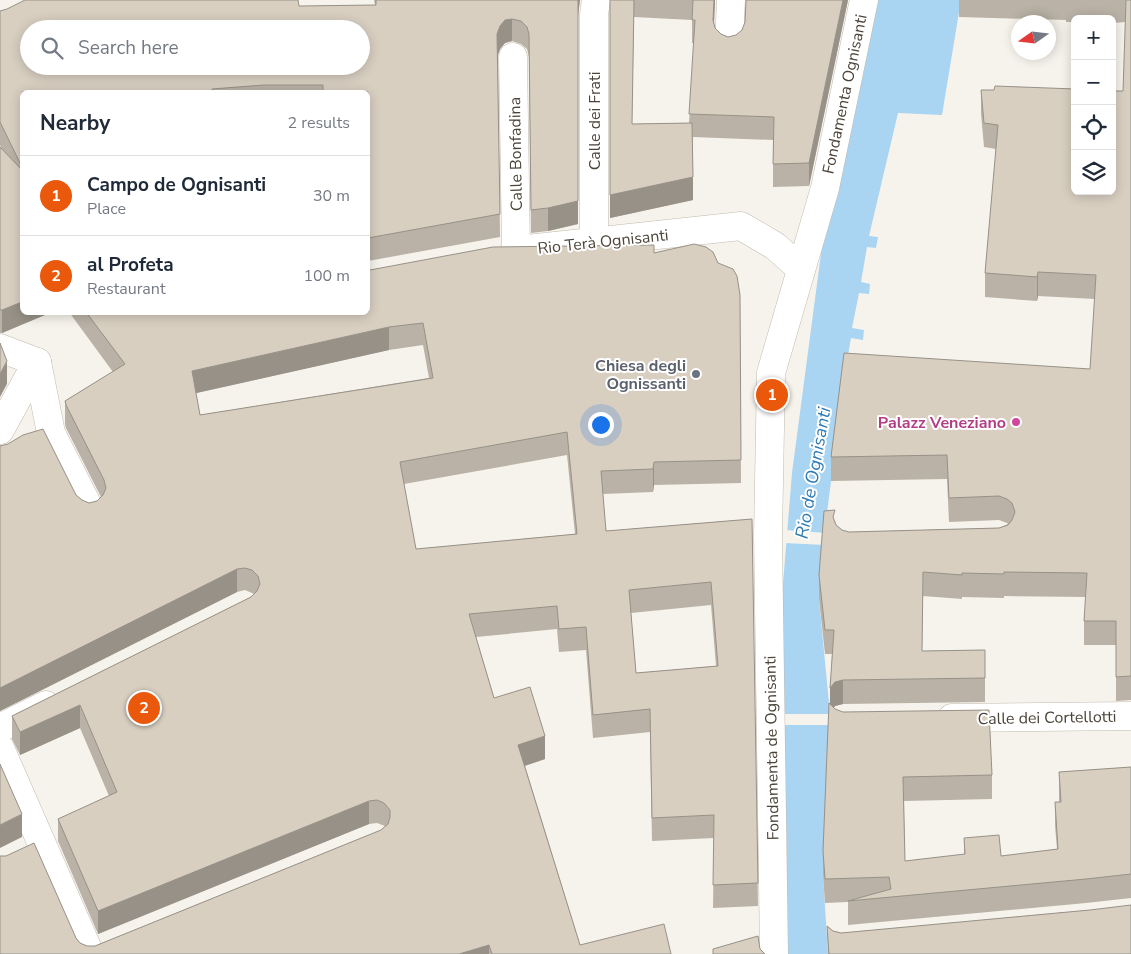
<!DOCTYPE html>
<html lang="en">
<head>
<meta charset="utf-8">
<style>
	:root { --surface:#fff; --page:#f2f2f3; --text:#1f2937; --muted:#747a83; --line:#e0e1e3; --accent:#ea580c }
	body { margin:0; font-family:"Nunito Sans",sans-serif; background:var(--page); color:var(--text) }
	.controls { position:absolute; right:15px; top:15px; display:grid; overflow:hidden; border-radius:8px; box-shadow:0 2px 12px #0003 }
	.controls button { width:45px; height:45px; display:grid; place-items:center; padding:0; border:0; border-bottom:1px solid var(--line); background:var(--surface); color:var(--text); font:25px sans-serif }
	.compass { position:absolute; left:1011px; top:15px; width:45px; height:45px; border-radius:50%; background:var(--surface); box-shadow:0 2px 12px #0003; rotate:256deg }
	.you { position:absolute; left:600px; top:424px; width:18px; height:18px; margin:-12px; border:4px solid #fff; border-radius:50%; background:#1a73e8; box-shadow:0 0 0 8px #1a73e833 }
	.badge { display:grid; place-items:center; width:32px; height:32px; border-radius:50%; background:var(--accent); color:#fff; font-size:16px; font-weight:700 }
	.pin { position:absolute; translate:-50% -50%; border:2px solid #fff; box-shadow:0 1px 5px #0006 }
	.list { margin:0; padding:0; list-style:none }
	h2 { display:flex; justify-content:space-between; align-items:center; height:65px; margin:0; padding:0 20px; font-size:21px }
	h2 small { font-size:16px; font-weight:400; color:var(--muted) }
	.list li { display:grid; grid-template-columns:32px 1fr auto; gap:15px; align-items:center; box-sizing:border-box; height:80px; padding:0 20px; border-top:1px solid var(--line) }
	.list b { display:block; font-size:19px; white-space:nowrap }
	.list p { margin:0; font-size:16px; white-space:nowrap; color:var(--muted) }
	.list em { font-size:16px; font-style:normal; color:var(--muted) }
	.icon { flex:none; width:28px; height:28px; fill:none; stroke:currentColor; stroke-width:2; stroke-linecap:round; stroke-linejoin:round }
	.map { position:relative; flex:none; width:1131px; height:954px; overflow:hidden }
	.search { position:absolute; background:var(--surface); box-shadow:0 2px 12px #0003; left:20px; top:20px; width:350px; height:55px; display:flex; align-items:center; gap:12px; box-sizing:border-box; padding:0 18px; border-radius:28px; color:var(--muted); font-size:19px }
	.panel { position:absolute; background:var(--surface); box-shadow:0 2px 12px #0003; left:20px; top:90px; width:350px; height:225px; border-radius:8px }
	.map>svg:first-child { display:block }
	.water { fill:#a9d4f2 }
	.pier { fill:#f6f3ec }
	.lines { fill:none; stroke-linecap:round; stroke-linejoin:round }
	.minor-casing { stroke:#c2bbae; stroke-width:29 }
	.minor { stroke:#fff; stroke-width:28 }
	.wall { fill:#bab2a6; fill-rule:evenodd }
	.shaded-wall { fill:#979187 }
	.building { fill:#d8cfc1; stroke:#979187; fill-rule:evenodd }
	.worship-dot { fill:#6b7280; stroke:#fff; stroke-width:2 }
	.hotel-dot { fill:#d1479c; stroke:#fff; stroke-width:2 }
	.labels { text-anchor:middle; stroke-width:4; stroke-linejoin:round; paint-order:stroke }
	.street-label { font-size:16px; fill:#4b4439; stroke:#fff }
	.worship-label { font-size:16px; font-weight:bold; fill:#5b616d; stroke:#fff; text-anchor:end }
	.hotel-label { font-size:16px; font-weight:bold; fill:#b23c85; stroke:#fff; text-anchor:end }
	.water-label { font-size:18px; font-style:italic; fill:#2e7ab2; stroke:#fff }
</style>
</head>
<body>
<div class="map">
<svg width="1131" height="954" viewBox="0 0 1131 954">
	<rect width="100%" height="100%" fill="#f6f3ec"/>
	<path class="water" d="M875,0H961L942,115L898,113L869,236L878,237L876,248L867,247L861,282L870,284L869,294L859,293L852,328L864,330L863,340L851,338L844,377L823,545L819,599L830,714L823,875L828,954H783L780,824L783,584L792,473L826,216Z"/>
	<g class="pier">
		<path d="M77,321L89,336L55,358L45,343Z"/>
		<path d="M785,530L827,533L825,545L784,543Z"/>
		<rect x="779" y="714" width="53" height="11"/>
	</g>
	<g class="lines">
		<defs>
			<g id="minor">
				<path d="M729,44L731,0"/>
				<path d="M513,57L516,250"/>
				<path d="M594,242V15L596,0"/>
				<path d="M518,250L741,226L775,246L801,269"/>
				<path d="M0,348L37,362"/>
				<path d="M37,362L51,433L90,510"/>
				<path d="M0,430L37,362"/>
				<path d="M952,718L1131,716"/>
				<path d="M0,728L46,705"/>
				<path d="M0,748L90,954"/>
				<path d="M774,954L768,536L771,373L825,188L864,0"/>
			</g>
		</defs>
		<use href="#minor" class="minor-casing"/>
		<use href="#minor" class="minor"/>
	</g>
	<g class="wall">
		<path d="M374,0H580L578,15V224L548,231L531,233L529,57L527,49L521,44L512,41L505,43L500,49L498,56L500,237L368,261V92H22V312H52L2,333H0V147L2,150L0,145V11L375,5Z"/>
		<path d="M610,0H715L714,25L715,28L721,34L728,37L736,35L848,0L809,186L773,187V140L693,137V200L610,218ZM634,17L692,20V43H694L689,123L632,124Z"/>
		<path d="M959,0H1131V700L1116,701V645H1084V621L1086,597L1004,596V598L962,597V599L923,596L922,651L985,650V702L843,704L835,706L834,708L835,709L992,775V799L904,801L905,861L964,855V838L1001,856L1057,849L1055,826V802H1059V772L1131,767V898L1086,903L848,925V902L825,903L823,875V851L832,654H825L819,599V575L835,521L836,525L842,530L849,532L999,528L1008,524L1007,523L999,520L949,522L947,479L831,481V457L1090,369L1095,299L1038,296L1037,301L985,297V273L996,149L984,147L981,114V90L1123,91L1126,22L1112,23V19H1075V22H1066V20L959,17Z"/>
		<path d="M654,253L718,263L740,295L741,483L654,485L653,492L603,494L606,531L752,519L758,906L713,908L714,838L652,841L650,732L593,738L586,650L559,652L557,629L476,637L494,698L545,759L525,766L580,945L671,954H0L76,938L80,943L87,946H95L381,830L385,826L377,823L369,824L98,934L58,841V819L109,796L80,728L20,755L12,739V716L251,597L254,594L252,593L245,590L237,592L0,711V446L76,495L82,500L89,503L97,501L101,497L66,428L65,424V401L113,372L69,312H368L370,270ZM423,345L429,378L200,415L196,393L389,350ZM567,455L575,534L416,549L404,484ZM711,605L716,666L636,673L631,613Z"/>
		<path d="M1090,910L1131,954H828L827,926L833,931L841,933Z"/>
	</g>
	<g class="shaded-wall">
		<path d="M578,0H580L578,15Z"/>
		<path d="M714,0H715L713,43V20Z"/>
		<path d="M843,0H848L809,186V163Z"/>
		<path d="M512,19V41L505,43L500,49L497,57V34L500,26L505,20Z"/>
		<path d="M693,177V200L610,218V195Z"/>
		<path d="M578,201V224L548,231V208Z"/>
		<path d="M1038,272V296L1037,301V277Z"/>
		<path d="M22,302V312H52L2,333V310Z"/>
		<path d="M389,327V350L192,394V371Z"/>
		<path d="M7,361V384L0,397V374Z"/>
		<path d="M654,462V485L653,492V469Z"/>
		<path d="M237,569V592L0,711V688Z"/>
		<path d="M843,680V704L835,706L830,712V688L835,682Z"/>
		<path d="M80,705V728L20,755V732Z"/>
		<path d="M545,736V759L518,768V745Z"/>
		<path d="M369,801V824L98,934V911Z"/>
		<path d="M22,814V837L0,848V825Z"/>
		<path d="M489,945V954H459Z"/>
	</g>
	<g class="building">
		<path d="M25,0H298L299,6L376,5V0H578V201L548,208L531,210L529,34L527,27L521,21L512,19L505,20L500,26L497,34L500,214L368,238V92H323V85H264L212,89L213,92H147V91L135,92H22V167L0,122V11L7,9ZM29,29H361V66H29Z"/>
		<path d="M610,0H634L632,124L692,123L693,177L610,195Z"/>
		<path d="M693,0H714L713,20L715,28L721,34L728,37L736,35L742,30L745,22L746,0H843L809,163L773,164L774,117L689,114L695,20H692Z"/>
		<path d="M1126,0H1131V676L1116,677V621H1084L1087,573L1004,572V574L962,573V575L923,572L922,651L985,650V678L843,680L835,682L830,688L834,630H825L819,575L824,511L835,510L833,517L836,525L842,530L849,532L999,528L1008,525L1012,520L1015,512L1012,503L1007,499L999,496L949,498L947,455L831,457L844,353L1090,369L1096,275L1038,272L1037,277L985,273L998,125L984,123L981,90H994L995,86L1075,89V191H1112V91H1123Z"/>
		<path d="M0,147L22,170V302L2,310H0Z"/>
		<path d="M694,244L706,247L713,252L718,263L733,269L737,276L740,295L741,460L654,462L653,469L601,471L606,531L752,519L758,883L713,885L714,815L652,818L650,709L593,715L586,627L559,629L557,606L469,614L494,698L530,687L545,736L518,745L580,945L664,924L671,954H492L489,945L459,954H0V856H6L34,843L76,938L80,943L87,946H95L381,830L388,824L390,817V810L384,803L377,800L369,801L98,911L58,819L117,792L80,705L20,732L12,716L251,597L257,591L260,584L258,576L252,570L245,568L237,569L0,688V446L8,444L23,435L43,429L76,495L82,500L89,503L97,501L103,495L106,488L104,480L66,405L65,401L125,364L86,312H368V269L370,270L493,247L654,245V253ZM423,323L433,378L200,415L192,371L389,327ZM567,432L577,534L416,549L400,462ZM711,582L718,666L636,673L629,590Z"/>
		<path d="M0,343L7,361L0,374Z"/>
		<path d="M829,703L835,709L843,712L989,710L992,775L903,777L905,861L965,854L964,838L999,835L1001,856L1058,849L1055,802H1061L1059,772L1131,767V874L1086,879L848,901L891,889L889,877L825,879L823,851Z"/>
		<path d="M0,764L22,814L0,825Z"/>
		<path d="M1131,905V954H829L827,926L833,931L841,933L1090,910Z"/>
		<path d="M758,936L760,949L765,954H713V949Z"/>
	</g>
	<circle class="worship-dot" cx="696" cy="374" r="5"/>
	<circle class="hotel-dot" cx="1016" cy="422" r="5"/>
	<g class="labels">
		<g class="street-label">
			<text transform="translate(844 94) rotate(-78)" y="6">Fondamenta Ognisanti</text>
			<text transform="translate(594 121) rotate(-90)" y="6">Calle dei Frati</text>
			<text transform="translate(515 154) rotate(-91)" y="6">Calle Bonfadina</text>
			<text transform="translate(603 241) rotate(-6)" y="6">Rio Terà Ognisanti</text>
			<text transform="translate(1047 717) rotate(-1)" y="6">Calle dei Cortellotti</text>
			<text transform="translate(771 748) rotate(-91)" y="6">Fondamenta de Ognisanti</text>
		</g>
		<g class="worship-label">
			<text x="686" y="371">Chiesa degli<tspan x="686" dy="18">Ognissanti</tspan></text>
		</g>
		<g class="hotel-label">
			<text x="1006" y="428">Palazz Veneziano</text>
		</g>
		<g class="water-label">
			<text transform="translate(813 473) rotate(-80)" y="6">Rio de Ognisanti</text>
		</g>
	</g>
</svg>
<div class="controls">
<button>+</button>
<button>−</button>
<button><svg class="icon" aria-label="locate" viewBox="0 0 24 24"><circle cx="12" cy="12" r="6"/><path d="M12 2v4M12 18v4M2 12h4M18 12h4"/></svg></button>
<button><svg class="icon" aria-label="layers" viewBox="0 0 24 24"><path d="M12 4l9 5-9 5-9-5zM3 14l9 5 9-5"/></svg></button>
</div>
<svg class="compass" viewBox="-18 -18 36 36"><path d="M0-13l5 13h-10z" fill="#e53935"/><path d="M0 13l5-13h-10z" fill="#747a83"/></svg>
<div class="you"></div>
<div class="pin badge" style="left:772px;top:395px">1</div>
<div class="pin badge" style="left:144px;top:708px">2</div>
<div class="search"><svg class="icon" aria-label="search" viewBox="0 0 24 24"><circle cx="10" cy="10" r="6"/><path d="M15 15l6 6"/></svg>Search here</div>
<section class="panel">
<h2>Nearby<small>2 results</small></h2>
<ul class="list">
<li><span class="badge">1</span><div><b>Campo de Ognisanti</b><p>Place</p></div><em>30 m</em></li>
<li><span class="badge">2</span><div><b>al Profeta</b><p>Restaurant</p></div><em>100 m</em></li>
</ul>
</section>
</div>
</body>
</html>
